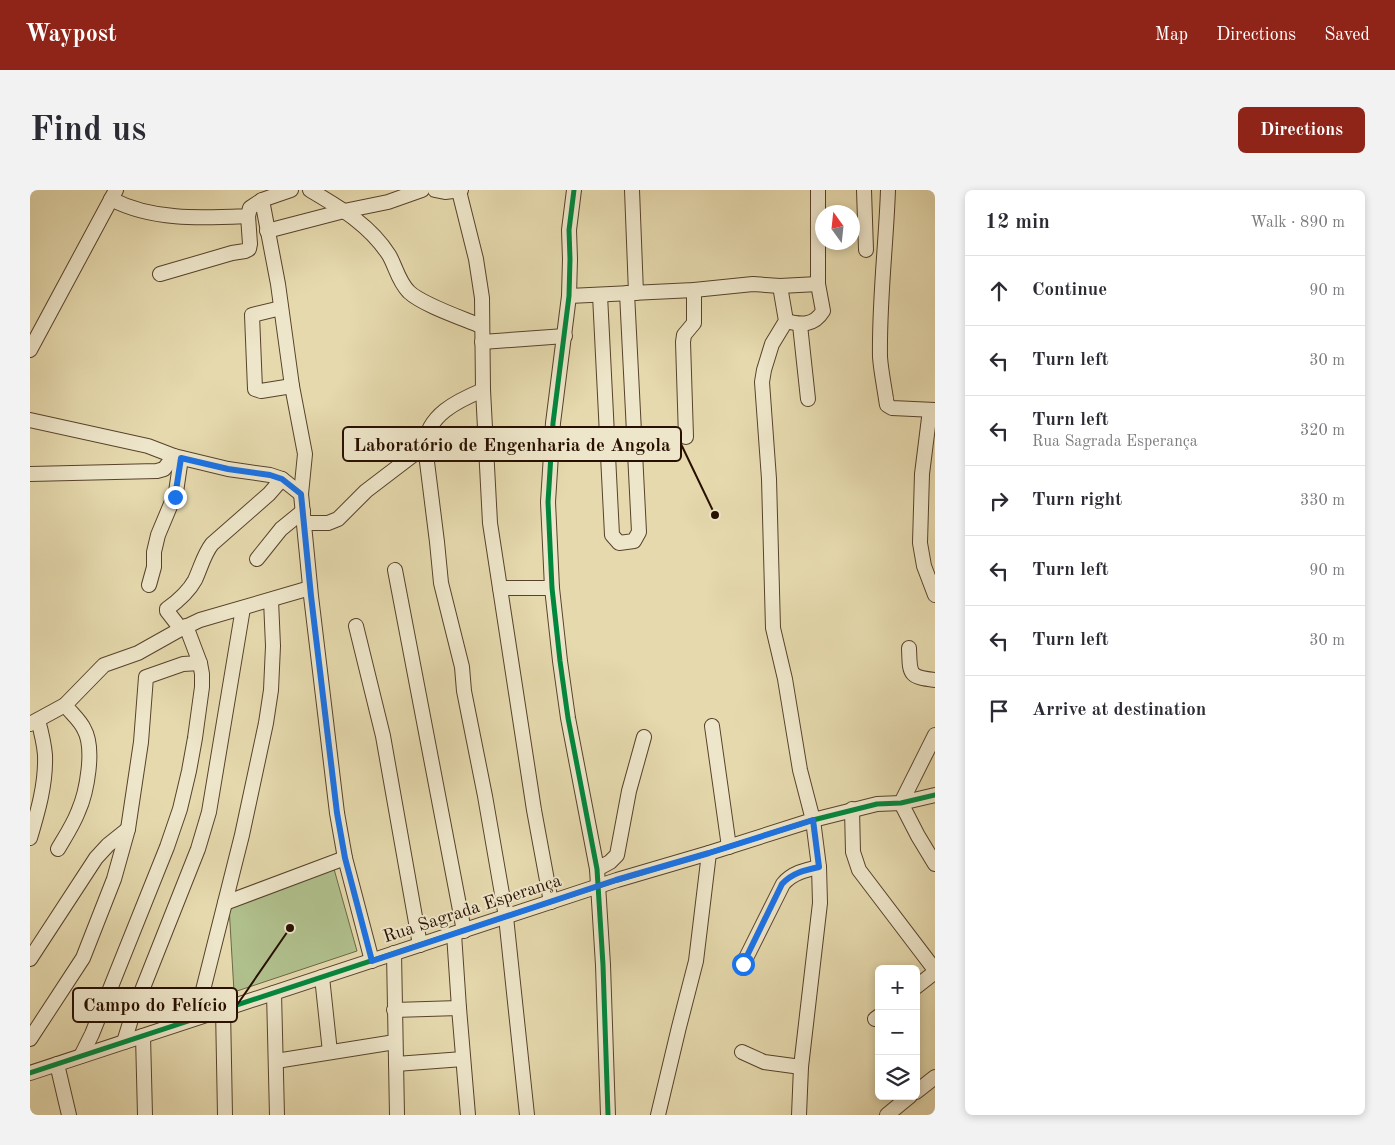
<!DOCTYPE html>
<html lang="en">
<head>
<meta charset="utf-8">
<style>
	:root { --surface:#fff; --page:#f2f2f3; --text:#2b2b33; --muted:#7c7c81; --line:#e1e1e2; --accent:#8f2418 }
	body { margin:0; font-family:"Old Standard TT",serif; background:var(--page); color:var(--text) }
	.controls { position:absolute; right:15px; bottom:15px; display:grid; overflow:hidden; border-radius:8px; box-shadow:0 2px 8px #0003 }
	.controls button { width:45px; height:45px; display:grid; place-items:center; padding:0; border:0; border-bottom:1px solid var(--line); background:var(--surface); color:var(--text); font:25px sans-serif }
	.compass { position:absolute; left:785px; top:15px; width:45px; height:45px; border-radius:50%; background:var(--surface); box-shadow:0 2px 8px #0003; rotate:345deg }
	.stop { position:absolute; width:15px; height:15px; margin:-11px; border:4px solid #1a73e8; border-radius:50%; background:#fff }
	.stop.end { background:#1a73e8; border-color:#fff; box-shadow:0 1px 5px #0008 }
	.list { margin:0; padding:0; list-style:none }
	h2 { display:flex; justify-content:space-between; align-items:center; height:65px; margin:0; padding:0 20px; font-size:21px }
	h2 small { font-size:16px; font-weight:400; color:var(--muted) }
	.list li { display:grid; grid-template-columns:32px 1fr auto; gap:15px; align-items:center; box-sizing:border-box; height:70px; padding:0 20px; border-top:1px solid var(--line) }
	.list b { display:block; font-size:19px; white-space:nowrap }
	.list p { margin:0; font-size:16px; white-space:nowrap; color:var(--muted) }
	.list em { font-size:16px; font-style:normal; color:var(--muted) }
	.icon { flex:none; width:28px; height:28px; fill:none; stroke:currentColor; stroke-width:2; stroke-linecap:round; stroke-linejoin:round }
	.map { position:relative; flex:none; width:905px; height:925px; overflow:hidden; border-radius:8px }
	header { display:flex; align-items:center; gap:30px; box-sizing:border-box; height:70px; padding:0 25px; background:var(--accent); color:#fff }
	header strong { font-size:24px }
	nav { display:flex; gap:28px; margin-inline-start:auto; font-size:18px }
	.intro { display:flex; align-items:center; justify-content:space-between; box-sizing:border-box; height:120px; padding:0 30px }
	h1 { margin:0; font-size:35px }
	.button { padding:12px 22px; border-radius:8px; background:var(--accent); color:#fff; font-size:18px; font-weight:700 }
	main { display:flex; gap:30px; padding:0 30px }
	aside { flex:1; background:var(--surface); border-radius:8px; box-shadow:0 2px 8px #0003 }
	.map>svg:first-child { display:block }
	.grass { fill:#b0c08d; stroke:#6c6846 }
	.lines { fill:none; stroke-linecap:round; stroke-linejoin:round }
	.minor-casing { stroke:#57422b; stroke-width:16 }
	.minor { stroke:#eee6ca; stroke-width:14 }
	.cycleway-casing { stroke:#eee6ca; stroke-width:8 }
	.cycleway { stroke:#00873e; stroke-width:5 }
	.route { stroke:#1a73e8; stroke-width:6 }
	.labels { text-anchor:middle; stroke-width:4; stroke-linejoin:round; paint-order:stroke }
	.street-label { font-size:18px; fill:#280f00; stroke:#eee6ca }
	.leader { fill:none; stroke:#280f00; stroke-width:2 }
	.callout-dot { fill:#280f00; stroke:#eee6ca; stroke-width:2 }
	.callout { fill:#eee6ca; stroke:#280f00; stroke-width:2 }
	.callout-label { font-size:19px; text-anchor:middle; font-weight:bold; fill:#280f00 }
</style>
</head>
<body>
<header>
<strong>Waypost</strong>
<nav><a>Map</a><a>Directions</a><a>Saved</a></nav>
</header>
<div class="intro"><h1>Find us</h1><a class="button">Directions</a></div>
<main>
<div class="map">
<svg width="905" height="925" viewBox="0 0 905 925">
	<rect width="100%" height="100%" fill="#e5d9ad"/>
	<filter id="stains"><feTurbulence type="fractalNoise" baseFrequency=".004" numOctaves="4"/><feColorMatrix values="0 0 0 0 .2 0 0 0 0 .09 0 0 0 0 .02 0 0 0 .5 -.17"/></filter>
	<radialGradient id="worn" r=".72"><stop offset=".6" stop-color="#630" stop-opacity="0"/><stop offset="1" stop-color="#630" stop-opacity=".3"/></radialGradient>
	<path class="grass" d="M304,679L327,761L204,802L199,716Z"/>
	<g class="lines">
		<defs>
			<g id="minor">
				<path d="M280,0C310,18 339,34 359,65C366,77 368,91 379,102C393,115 432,128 451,136"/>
				<path d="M405,0L415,2L431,0"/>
				<path d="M544,0L539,40L540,69L539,106L523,233L518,312L522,398L530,471L538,528L567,679L573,775L578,925"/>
				<path d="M602,0L606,103"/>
				<path d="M834,0L836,60"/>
				<path d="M858,0C856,56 849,111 850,167C851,181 854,195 856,209L857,215L862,218L905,220"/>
				<path d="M429,1L446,69L452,108L453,200L460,333L504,620L521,712"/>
				<path d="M81,9C123,31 172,28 218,26L220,18L232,10L261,0"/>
				<path d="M232,10L248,94L262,196L275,264L271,304L281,406L307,623L315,668L342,771"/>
				<path d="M237,41L314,21L358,12L392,0"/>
				<path d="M130,84L202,63L215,61L219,59L220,54L218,26"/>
				<path d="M750,96L756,131L742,154L734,180L732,192L739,289L743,438L755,489L770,580L783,630L789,677L790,713L771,877L769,925"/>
				<path d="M570,105L582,345L589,353L604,351L609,342L597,103"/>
				<path d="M539,106L664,100L723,94L750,96L788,94"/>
				<path d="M251,118L222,125L225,199L231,201L262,196"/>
				<path d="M756,131C771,135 784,136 793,121L788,94V0"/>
				<path d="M770,135L778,209"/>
				<path d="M452,152L535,146"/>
				<path d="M0,160L86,0"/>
				<path d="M453,200C427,211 397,225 395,256L407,352L411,393L432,477L434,501L455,606L476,727L497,925"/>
				<path d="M900,220L892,284L890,353L894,376L905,405"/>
				<path d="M0,230L118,256L144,266L198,279L240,285L252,289L271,304"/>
				<path d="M656,247L653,152L654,145L664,133V100"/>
				<path d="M0,284L127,281L134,279L144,266"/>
				<path d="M275,333H298L308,329L336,301L395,256"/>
				<path d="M227,369L251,339L273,321"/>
				<path d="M365,380L434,741"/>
				<path d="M119,395L124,377V362L128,345L146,302L151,268"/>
				<path d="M470,398H522"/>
				<path d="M326,436L353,546L390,755"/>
				<path d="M151,439L137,421V419C148,411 159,401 165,390C171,377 174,364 182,354L239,304L252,289"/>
				<path d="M879,458C880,484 878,487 905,490"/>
				<path d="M0,534L35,515L74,475L108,463L149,440L170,430L280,398"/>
				<path d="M682,536L699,657"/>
				<path d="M871,613L905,545"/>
				<path d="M871,613L888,646L905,674"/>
				<path d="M822,619L823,662L829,680L905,780"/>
				<path d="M0,648C8,621 16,594 15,565C14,553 11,541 8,530"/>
				<path d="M28,659C35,647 43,635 48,622C57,602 65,558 54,539C50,530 41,523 35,515"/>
				<path d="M567,679L580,672L587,665L599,601L614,547"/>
				<path d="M195,713L315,668"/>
				<path d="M424,744L429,818L438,925"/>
				<path d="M364,763L367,925"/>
				<path d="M0,769L66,668L78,655L98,639"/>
				<path d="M713,774L753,694C762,683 775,680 789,677"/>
				<path d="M292,787L300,862"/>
				<path d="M886,797L905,782"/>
				<path d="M244,803L247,925"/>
				<path d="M193,819L195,925"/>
				<path d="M364,820L429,818"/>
				<path d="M166,828L212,645L236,533L241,500L243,456L241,410"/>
				<path d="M845,829L849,826"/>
				<path d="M113,846L115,925"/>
				<path d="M0,849L53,768L84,689L98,639L111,552L116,487L153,474L170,473"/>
				<path d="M94,852L103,823L168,659L179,622L213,418"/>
				<path d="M712,862L734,872L771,877"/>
				<path d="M51,866L62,844L137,657L150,619L159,581L165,548L172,497V484L170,473L156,436"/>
				<path d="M246,871L365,852"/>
				<path d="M27,874L39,925"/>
				<path d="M366,874L433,869"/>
				<path d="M0,883L587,690L679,663L783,630L847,614L871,613L905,605"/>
				<path d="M886,902L905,887"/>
				<path d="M628,925L649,837L666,771L679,663"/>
				<path d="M857,925L880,906"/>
			</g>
		</defs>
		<use href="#minor" class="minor-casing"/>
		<use href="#minor" class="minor"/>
		<defs>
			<g id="cycleway">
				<path d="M544,0L539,40L540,69L539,106L523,233L518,312L522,398L530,471L538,528L567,679L573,775L578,925"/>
				<path d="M0,883L587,690L679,663L783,630L847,614L871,613L905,605"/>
			</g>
		</defs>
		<use href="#cycleway" class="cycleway-casing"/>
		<use href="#cycleway" class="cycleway"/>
	</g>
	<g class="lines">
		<path class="route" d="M145,307L151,268L198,279L240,285L252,289L271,304L281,406L307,623L315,668L342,771L586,690L679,663L783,630L789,677C775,680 762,683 752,694L713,774"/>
	</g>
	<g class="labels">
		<g class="street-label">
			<text transform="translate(442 718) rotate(-18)" y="6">Rua Sagrada Esperança</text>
		</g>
	</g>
	<path class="leader" d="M685 325L651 254M260 738L207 815"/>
	<g class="callout-dot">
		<circle cx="685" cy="325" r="5"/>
		<circle cx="260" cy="738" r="5"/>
	</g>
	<g class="callout">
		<rect x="313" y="237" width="338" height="34" rx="5"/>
		<rect x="43" y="798" width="164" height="34" rx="5"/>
	</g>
	<g class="callout-label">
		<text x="482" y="261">Laboratório de Engenharia de Angola</text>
		<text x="125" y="821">Campo do Felício</text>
	</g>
	<rect width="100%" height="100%" filter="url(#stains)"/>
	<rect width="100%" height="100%" fill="url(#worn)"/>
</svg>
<div class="controls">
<button>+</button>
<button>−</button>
<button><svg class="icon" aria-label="layers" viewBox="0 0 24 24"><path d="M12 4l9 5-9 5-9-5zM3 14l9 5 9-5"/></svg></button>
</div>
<svg class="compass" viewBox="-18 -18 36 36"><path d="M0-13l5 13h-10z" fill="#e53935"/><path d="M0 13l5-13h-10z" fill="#7c7c81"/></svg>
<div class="stop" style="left:713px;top:774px"></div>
<div class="stop end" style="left:145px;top:307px"></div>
</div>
<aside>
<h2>12 min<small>Walk · 890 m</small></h2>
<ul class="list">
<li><svg class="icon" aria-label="ahead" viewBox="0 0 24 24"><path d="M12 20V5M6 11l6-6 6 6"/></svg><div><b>Continue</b></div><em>90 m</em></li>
<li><svg class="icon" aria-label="left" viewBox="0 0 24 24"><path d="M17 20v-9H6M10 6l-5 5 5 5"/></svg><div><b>Turn left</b></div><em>30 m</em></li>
<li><svg class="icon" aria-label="left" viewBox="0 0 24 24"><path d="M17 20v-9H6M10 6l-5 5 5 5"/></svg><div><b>Turn left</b><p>Rua Sagrada Esperança</p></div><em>320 m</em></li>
<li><svg class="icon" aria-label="right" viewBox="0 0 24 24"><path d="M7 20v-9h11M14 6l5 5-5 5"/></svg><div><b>Turn right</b></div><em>330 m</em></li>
<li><svg class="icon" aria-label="left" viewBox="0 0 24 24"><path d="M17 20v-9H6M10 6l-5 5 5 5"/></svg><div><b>Turn left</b></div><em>90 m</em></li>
<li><svg class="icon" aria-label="left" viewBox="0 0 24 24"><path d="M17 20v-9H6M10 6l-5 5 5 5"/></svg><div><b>Turn left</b></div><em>30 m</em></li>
<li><svg class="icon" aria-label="arrive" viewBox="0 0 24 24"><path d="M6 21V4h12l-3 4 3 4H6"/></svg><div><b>Arrive at destination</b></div></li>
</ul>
</aside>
</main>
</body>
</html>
